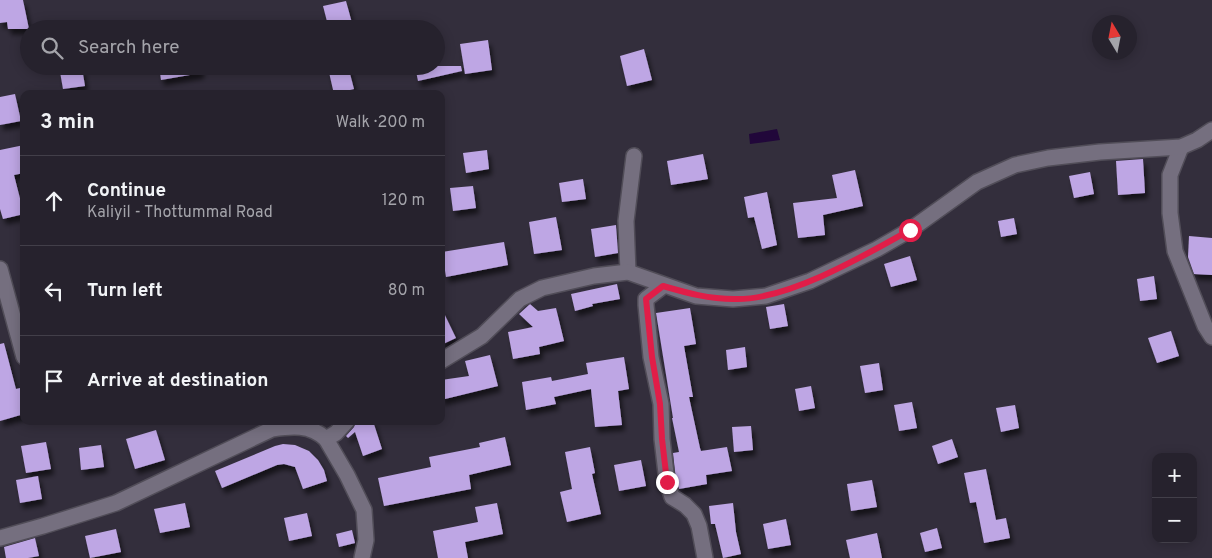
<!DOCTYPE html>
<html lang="en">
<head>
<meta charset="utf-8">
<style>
	:root { --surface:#26222d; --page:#322f39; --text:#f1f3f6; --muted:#a4a4aa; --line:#423f49 }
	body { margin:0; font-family:Overpass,sans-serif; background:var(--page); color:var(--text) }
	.controls { position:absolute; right:15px; bottom:15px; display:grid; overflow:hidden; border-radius:10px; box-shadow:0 2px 12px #0003 }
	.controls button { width:45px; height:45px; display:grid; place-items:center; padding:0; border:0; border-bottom:1px solid var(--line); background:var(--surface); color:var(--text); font:25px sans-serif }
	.compass { position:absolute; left:1092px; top:15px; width:45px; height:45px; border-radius:50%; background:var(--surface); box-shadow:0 2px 12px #0003; rotate:350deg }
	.stop { position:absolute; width:15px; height:15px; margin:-11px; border:4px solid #e11d48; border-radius:50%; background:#fff }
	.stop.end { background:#e11d48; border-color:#fff; box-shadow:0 1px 5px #0008 }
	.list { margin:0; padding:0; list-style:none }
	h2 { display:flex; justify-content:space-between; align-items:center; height:65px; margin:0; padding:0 20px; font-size:21px }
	h2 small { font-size:16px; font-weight:400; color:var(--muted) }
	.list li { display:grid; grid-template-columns:32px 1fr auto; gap:15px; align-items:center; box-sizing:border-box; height:90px; padding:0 20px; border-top:1px solid var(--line) }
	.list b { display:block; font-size:19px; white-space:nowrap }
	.list p { margin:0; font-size:16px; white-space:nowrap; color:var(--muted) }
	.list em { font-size:16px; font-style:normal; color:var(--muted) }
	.icon { flex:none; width:28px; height:28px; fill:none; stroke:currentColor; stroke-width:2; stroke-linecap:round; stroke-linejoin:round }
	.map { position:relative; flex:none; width:1212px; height:558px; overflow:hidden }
	.search { position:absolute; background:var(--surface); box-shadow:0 2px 12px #0003; left:20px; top:20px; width:425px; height:55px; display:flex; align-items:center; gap:12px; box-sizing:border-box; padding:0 18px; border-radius:28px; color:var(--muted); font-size:19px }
	.panel { position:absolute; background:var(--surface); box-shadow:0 2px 12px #0003; left:20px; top:90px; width:425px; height:335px; border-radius:10px }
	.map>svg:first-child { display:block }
	.water { fill:#21073a }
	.building { fill:#bea6e4; filter:url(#shadow) }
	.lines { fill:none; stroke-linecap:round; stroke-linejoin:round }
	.street-casing { stroke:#514d58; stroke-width:18 }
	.secondary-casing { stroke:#514d58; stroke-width:18 }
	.street { stroke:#756f7f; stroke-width:15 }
	.secondary { stroke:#756f7f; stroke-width:15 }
	.route { stroke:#e11d48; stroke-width:6 }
</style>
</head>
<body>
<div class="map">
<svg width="1212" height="558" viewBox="0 0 1212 558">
	<defs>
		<filter id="shadow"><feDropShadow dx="3" dy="5.5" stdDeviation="2.5" flood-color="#0009"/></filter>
	</defs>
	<rect width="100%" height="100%" fill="#332e3c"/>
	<path class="water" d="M777,129L780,140L750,144L749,134Z"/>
	<g class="building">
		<path d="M0,0H23L29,29H8L7,22L0,23Z"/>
		<path d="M346,1L352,23L329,29L323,6Z"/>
		<path d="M488,40L492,70L465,74L460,44Z"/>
		<path d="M644,49L652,80L627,86L620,56Z"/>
		<path d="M159,66H201V73L161,80Z"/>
		<path d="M336,66H348L354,89L334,94L328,68Z"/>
		<path d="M415,66H461L462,71L418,81Z"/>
		<path d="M82,68L85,86L63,89L60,72Z"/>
		<path d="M15,94L21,121L0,125V97Z"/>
		<path d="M24,145V173L14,175L24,214L3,219L0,209V150Z"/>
		<path d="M487,150L489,169L466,173L463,153Z"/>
		<path d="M703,154L708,179L671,185L667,161Z"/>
		<path d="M1143,159L1145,193L1118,195L1116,161Z"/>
		<path d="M855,170L863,206L823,215L825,235L798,238L793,203L837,198L832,175Z"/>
		<path d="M1090,172L1094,194L1074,198L1069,176Z"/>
		<path d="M583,179L586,199L562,202L559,183Z"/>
		<path d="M473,186L476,208L453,211L450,188Z"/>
		<path d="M767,192L777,245L762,249L754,217L748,218L744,197Z"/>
		<path d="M556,217L562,250L534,254L529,222Z"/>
		<path d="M1014,218L1017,234L1001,237L998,221Z"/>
		<path d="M616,225L618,253L595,257L591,229Z"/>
		<path d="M1189,236L1212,238V275L1194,274L1188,257Z"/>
		<path d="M504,242L508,265L446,277L442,252Z"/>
		<path d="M910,256L917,280L891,287L884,264Z"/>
		<path d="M1154,276L1157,299L1140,301L1137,279Z"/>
		<path d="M617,284L620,299L592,304L593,306L575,311L571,294Z"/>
		<path d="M530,304L538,311L556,308L564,341L539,347L540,354L513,359L508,332L533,327L519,314Z"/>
		<path d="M784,304L788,326L770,329L766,307Z"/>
		<path d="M441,307L456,338L441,345Z"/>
		<path d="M690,308L696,344L684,346L693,397H689L700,448L701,451L727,447L732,471L706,475L707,484L679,489L676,480L673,453L679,452L672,418H673L656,313Z"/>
		<path d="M1171,331L1179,356L1157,363L1148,338Z"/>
		<path d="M4,343L16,389L24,387V414L0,421V344Z"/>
		<path d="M745,347L747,367L728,370L726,350Z"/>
		<path d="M490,355L498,386L441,400V380L469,376L465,361Z"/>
		<path d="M624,357L629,389L618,391L622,425L595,427L591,389L554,397L556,404L526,410L522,382L551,377L552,381L588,374L586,363Z"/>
		<path d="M879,363L883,390L865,393L860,366Z"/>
		<path d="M811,386L815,408L799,411L795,389Z"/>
		<path d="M912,402L917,428L899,431L894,405Z"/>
		<path d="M1015,405L1019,428L1001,432L996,408Z"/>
		<path d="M356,421H373L382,449L363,456L355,432L348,438L346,436L354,427Z"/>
		<path d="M751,426L753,450L734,452L732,427Z"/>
		<path d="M156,430L165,460L135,469L126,439Z"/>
		<path d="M505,437L511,465L469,475L471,489L384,506L378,478L431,467L429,457L480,447L479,443Z"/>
		<path d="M952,439L958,457L938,464L932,446Z"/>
		<path d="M46,442L51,469L26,473L21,446Z"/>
		<path d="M283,444L295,445L309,451L318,460L324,470L327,481L303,489L295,467L284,464L277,465L222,488L215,471L275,446Z"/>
		<path d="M101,445L104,467L81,470L79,448Z"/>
		<path d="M590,447L595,473L592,474L601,514L567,522L560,492L572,489L565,452Z"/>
		<path d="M641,460L646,486L619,491L614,465Z"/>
		<path d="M986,469L996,520L1006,518L1010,538L984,543L976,502L970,503L964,473Z"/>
		<path d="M38,476L42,499L20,503L16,480Z"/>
		<path d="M872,480L877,507L851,511L847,484Z"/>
		<path d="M185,503L190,527L160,533L154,509Z"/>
		<path d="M497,503L503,534L465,542L468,558H438L433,531L478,522L475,507Z"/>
		<path d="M733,503L736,532L741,554L723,558L715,524H711L709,506Z"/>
		<path d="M307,513L312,536L289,541L284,518Z"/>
		<path d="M786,519L791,545L768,549L763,524Z"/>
		<path d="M937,528L942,548L925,552L920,533Z"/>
		<path d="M116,529L121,552L90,558L85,536Z"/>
		<path d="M352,530L355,543L339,547L336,534Z"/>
		<path d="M877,533L882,558H850L846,540Z"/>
		<path d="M35,538L39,556L28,558H6L4,547Z"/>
	</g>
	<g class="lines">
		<defs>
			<g id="street">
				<path d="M1181,147L1170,175V213L1175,251L1205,326L1212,337"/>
				<path d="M0,269L24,357"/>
				<path d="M628,272L626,221L634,156"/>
				<path d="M663,286L646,299V305L651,357L661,404L662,439L667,482L672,497L685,505L694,514L699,526L705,558"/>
				<path d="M326,439L347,475L364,510L366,540L362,558"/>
			</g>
			<g id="secondary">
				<path d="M441,361L482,336L520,299L542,288L594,276L628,272L696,296L733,299L766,296L810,281L877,249L910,230L977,182L1015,165L1048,158L1100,152L1181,147L1197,140L1212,130"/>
				<path d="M0,538L43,526L116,503L272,429C292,426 310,424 326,439L336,433L347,421"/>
			</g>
		</defs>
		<use href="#street" class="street-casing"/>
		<use href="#secondary" class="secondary-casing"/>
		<use href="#street" class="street"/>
		<use href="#secondary" class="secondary"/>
	</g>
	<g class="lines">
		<path class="route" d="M667,482L662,439L660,404L652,357L646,299L663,286C687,293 709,299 734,299C786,301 864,256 910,230"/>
	</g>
</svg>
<div class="controls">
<button>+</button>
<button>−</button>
</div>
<svg class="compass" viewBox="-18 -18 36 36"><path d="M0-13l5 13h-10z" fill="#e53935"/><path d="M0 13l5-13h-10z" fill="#a4a4aa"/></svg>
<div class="stop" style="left:910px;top:230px"></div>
<div class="stop end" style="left:667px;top:482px"></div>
<div class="search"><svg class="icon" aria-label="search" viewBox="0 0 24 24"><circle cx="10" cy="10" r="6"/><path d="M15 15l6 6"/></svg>Search here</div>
<section class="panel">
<h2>3 min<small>Walk · 200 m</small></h2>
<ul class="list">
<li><svg class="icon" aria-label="ahead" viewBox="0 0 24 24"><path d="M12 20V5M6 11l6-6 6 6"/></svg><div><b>Continue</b><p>Kaliyil - Thottummal Road</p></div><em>120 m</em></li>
<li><svg class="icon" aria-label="left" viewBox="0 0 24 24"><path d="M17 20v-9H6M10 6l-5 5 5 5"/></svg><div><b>Turn left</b></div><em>80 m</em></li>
<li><svg class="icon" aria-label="arrive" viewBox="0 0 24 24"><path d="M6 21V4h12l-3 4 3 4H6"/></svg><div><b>Arrive at destination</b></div></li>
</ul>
</section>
</div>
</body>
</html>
